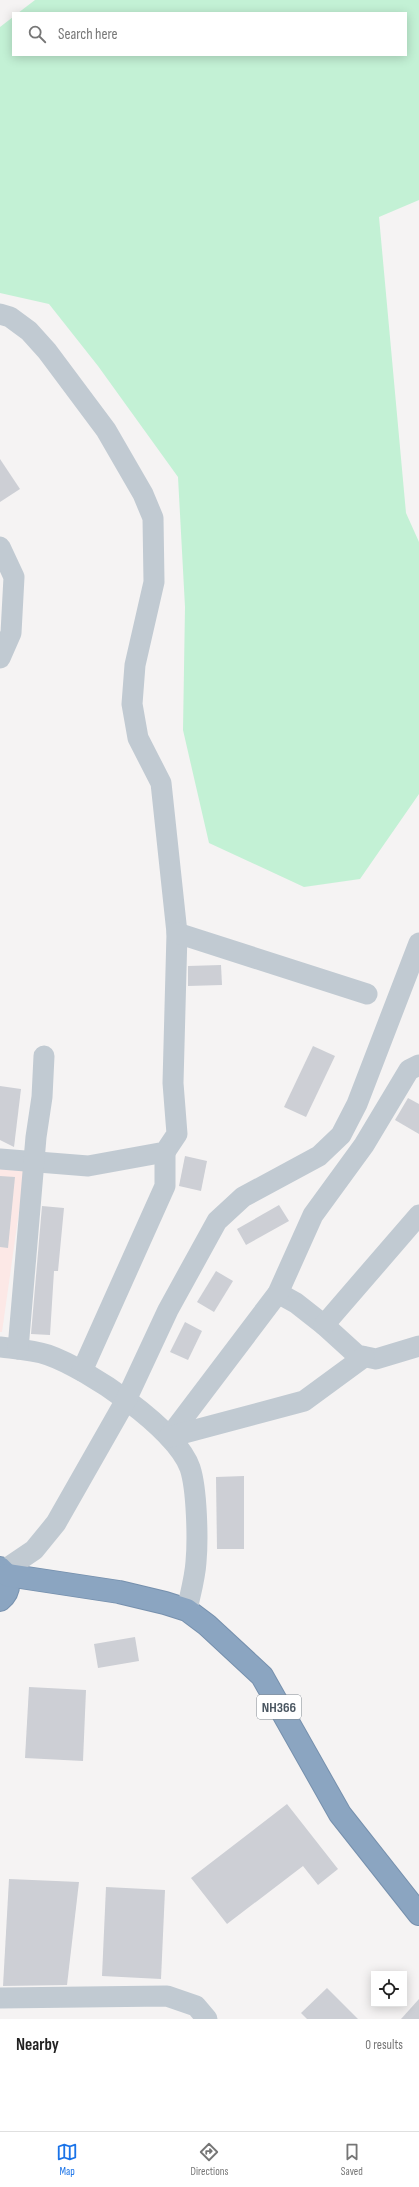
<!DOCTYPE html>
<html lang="en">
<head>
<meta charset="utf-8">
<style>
	:root { --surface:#fff; --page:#f6f6f6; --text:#222; --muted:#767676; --line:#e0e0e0; --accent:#1a73e8 }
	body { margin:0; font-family:"Sofia Sans Condensed",sans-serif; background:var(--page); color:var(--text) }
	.controls { position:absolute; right:12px; bottom:12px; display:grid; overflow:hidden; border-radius:0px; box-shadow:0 2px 10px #0003 }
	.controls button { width:36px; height:36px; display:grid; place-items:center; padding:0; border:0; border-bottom:1px solid var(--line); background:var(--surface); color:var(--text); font:20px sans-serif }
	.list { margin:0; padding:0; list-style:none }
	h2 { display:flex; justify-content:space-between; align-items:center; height:52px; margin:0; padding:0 16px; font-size:17px }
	h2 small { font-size:13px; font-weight:400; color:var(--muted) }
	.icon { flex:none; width:22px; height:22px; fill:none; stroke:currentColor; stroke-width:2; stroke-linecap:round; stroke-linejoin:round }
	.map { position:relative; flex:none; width:419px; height:2019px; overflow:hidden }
	.search { position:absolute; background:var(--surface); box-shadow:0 2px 10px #0003; left:12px; right:12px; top:12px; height:44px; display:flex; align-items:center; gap:10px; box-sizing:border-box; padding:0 14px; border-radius:0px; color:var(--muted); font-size:15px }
	.sheet { height:112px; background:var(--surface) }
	nav { display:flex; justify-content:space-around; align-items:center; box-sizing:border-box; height:56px; border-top:1px solid var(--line); background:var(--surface); font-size:11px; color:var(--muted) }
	nav a { display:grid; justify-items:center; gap:2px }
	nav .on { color:var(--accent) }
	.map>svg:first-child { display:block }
	.medical { fill:#fce8e6 }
	.green { fill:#c3f1d5 }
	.building { fill:#cdcfd5 }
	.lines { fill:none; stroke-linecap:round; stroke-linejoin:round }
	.highway-casing { stroke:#7690ad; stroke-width:24 }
	.minor { stroke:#c1cad2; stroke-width:21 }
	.highway { stroke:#8ba5c1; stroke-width:22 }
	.labels { text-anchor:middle; stroke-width:3; stroke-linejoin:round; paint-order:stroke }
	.shield { fill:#fff; stroke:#808990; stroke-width:1 }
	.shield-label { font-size:14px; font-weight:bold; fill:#4a5661 }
</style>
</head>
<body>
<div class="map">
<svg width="419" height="2019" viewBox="0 0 419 2019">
	<rect width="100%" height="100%" fill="#f5f3f3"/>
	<path class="medical" d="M0,1167L25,1169L2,1332H0Z"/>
	<path class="green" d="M35,0H419V200L379,217L406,513L419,542V794L360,879L304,887L209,843L183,730L185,607L178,477L98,366L49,304L0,293V27L13,17V55H406V13H18Z"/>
	<g class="building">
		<path d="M0,459L20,489L0,502Z"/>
		<path d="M221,965L222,985L188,986V966Z"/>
		<path d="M313,1046L335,1056L306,1117L284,1107Z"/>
		<path d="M0,1086L21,1089L14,1147L0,1140Z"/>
		<path d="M408,1098L419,1104V1134L395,1120Z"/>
		<path d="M185,1156L207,1161L201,1191L179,1186Z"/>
		<path d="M0,1176L15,1177L8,1248L0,1247Z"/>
		<path d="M279,1205L289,1221L246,1245L237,1229Z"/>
		<path d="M42,1206L64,1208L58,1271H54L50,1335L31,1334Z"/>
		<path d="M216,1271L233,1281L214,1312L197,1302Z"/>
		<path d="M185,1322L202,1331L188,1360L170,1352Z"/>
		<path d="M244,1476V1549H217L216,1477Z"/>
		<path d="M135,1637L139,1661L98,1668L94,1644Z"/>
		<path d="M29,1687L86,1690L83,1761L25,1758Z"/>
		<path d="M287,1804L338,1869L318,1885L303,1866L227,1924L191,1878Z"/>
		<path d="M9,1879L79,1882L67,1985L3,1986Z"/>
		<path d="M106,1887L165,1890L161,1979L102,1976Z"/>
		<path d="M327,1988L358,2019H307L301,2013Z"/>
		<path d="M419,1999V2019H401Z"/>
	</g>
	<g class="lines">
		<defs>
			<g id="highway">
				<path d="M0,1568C11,1577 11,1591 0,1600"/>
				<path d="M7,1575L119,1592L165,1603L187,1610L207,1625L262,1676L340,1814L419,1914"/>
			</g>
		</defs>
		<use href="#highway" class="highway-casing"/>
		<g class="minor">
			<path d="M0,314L10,317L29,331L47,351L106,430L143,494L153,518L154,582L135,665L132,704L138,738L161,783L177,933L173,1083L177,1134L165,1152L88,1166L0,1159"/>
			<path d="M0,547L14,577L11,633L0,658"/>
			<path d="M177,933L367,994"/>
			<path d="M278,1293L296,1303L324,1325L357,1355L376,1359L419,1346"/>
			<path d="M324,1325L419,1215"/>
			<path d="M0,1347C16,1349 33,1350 48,1355C88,1369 176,1428 190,1468C197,1489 198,1540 196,1562C195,1578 190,1595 187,1610"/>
			<path d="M18,1349L36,1137L42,1097L44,1056"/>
			<path d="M82,1371L165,1186V1152"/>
			<path d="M169,1437L278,1293L313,1215L364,1145L409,1070L419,1065"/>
			<path d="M169,1437L304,1401L364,1357"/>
			<path d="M3,1571L34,1550L56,1523L126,1400L168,1310L217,1221L243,1197L319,1156L341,1135L357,1104L419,943"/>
			<path d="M0,1998L167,1996L196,2006L207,2019"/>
		</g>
		<use href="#highway" class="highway"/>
	</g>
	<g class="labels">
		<rect class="shield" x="257" y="1695" width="44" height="24" rx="3"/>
		<g class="shield-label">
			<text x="279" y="1712">NH366</text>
		</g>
	</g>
</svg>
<div class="controls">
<button><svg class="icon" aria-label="locate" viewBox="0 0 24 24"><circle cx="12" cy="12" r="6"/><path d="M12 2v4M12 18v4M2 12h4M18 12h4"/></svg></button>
</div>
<div class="search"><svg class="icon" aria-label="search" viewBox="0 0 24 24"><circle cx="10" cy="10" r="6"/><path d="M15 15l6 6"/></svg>Search here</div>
</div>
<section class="sheet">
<h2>Nearby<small>0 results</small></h2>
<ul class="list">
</ul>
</section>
<nav>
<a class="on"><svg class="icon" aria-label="map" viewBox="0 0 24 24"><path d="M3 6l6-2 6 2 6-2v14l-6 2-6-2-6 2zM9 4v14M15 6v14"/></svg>Map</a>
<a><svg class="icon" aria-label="directions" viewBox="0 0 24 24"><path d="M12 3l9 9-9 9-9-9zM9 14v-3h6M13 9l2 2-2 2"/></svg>Directions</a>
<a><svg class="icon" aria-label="saved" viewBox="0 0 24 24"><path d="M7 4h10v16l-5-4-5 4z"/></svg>Saved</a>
</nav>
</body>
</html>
